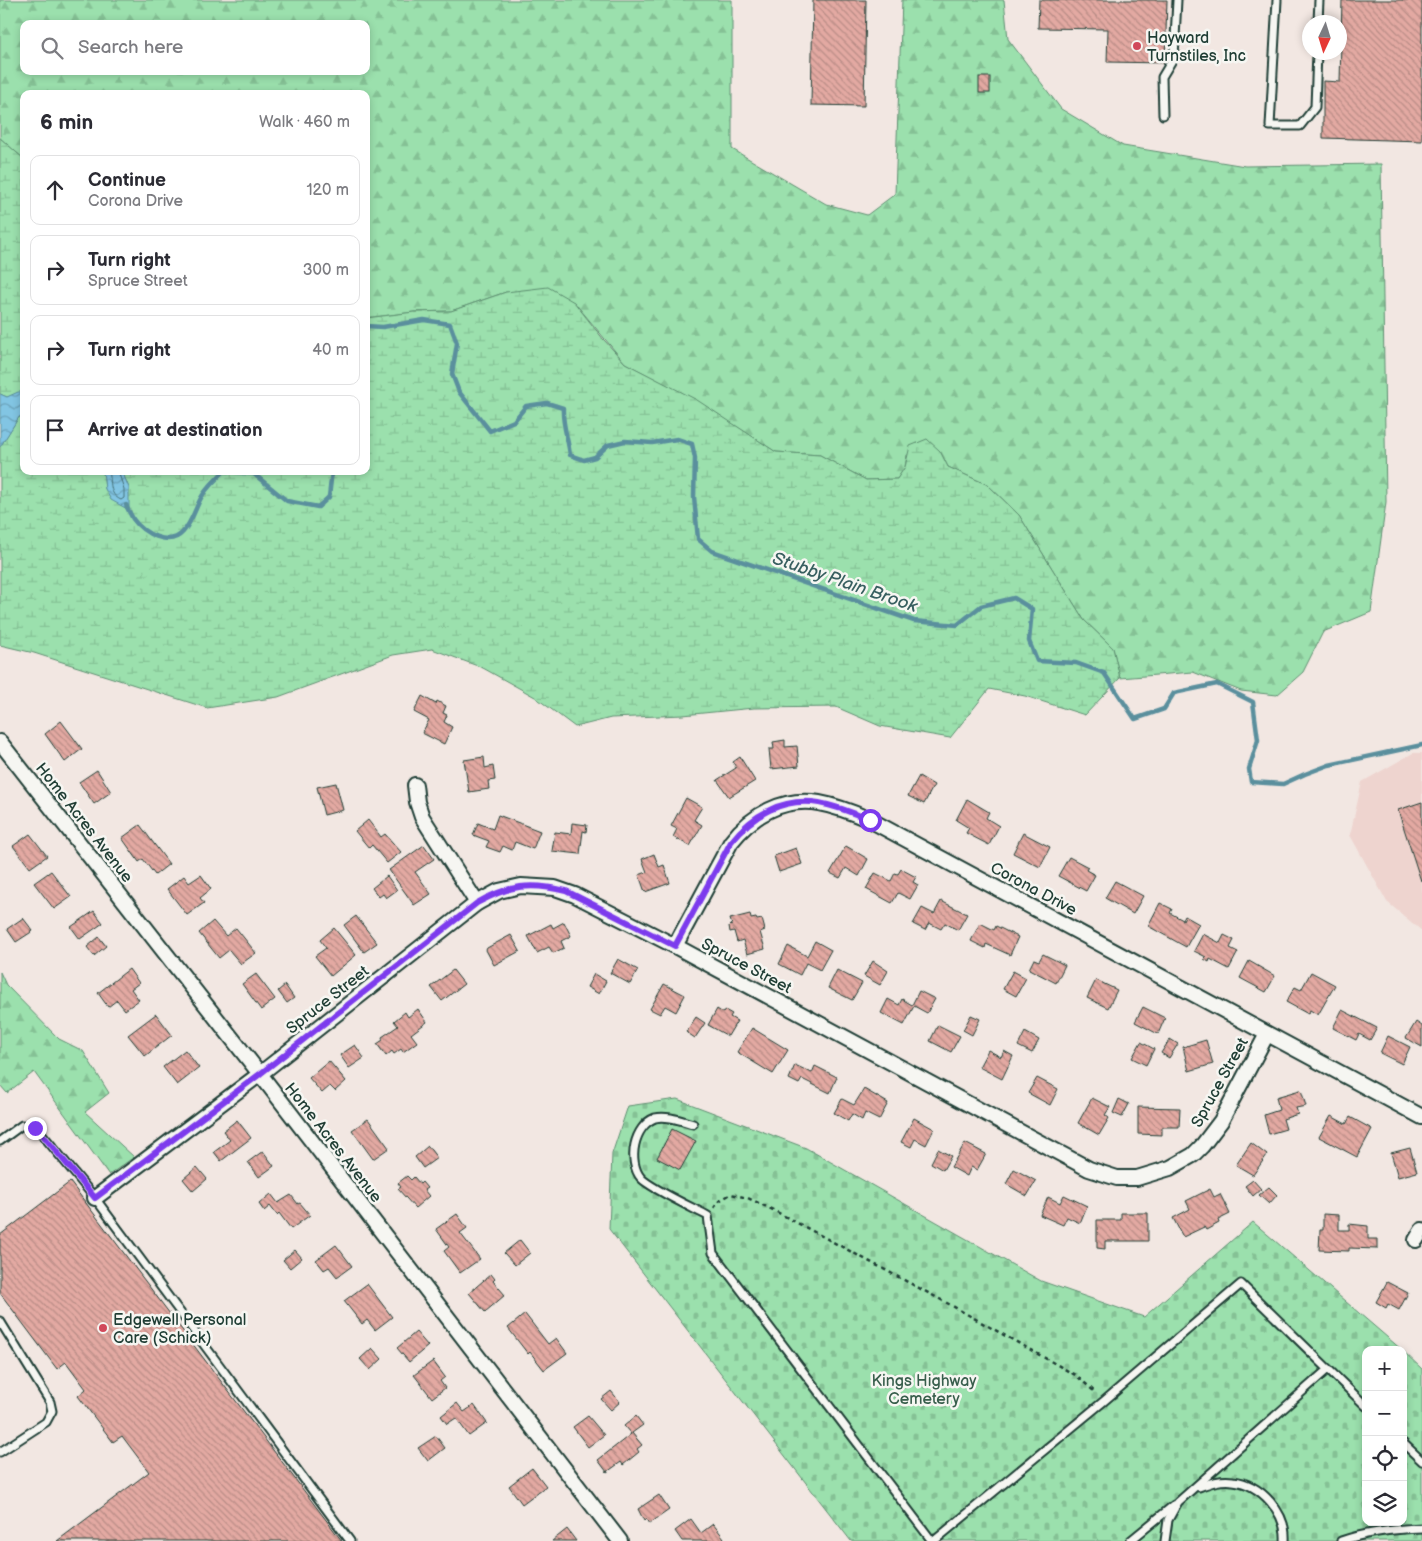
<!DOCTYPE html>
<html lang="en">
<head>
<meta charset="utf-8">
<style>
	:root { --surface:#fff; --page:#f2f2f3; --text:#2b2b33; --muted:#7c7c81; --line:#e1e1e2 }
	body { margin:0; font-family:"Balsamiq Sans",sans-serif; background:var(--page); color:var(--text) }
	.controls { position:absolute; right:15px; bottom:15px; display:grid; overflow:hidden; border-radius:10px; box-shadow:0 2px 8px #0003 }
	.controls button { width:45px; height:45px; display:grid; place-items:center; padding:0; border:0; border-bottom:1px solid var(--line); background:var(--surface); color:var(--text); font:25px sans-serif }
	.compass { position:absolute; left:1302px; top:15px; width:45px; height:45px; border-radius:50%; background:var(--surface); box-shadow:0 2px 8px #0003; rotate:184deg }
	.stop { position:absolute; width:15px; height:15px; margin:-11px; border:4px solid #7c3aed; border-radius:50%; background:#fff }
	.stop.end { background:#7c3aed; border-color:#fff; box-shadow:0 1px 5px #0008 }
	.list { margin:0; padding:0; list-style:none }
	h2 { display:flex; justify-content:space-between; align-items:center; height:65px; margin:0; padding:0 20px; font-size:21px }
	h2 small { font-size:16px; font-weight:400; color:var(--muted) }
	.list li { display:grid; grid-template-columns:32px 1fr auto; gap:15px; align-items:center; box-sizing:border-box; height:70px; margin:0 10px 10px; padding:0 10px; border:1px solid var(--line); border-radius:10px }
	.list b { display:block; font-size:19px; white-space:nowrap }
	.list p { margin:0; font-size:16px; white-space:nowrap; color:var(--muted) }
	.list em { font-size:16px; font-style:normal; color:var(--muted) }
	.icon { flex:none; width:28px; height:28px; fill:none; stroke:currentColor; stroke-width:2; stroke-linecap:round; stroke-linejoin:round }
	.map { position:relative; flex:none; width:1422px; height:1541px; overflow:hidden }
	.search { position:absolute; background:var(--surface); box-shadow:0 2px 8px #0003; left:20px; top:20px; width:350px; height:55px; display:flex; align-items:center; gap:12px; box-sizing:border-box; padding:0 18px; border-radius:10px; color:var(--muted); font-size:19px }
	.panel { position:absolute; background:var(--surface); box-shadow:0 2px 8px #0003; left:20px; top:90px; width:350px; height:385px; border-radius:10px }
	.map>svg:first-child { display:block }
	.built { fill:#eed4cf }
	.forest { fill:url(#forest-firs); stroke:#5d8e70; fill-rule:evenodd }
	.wetland { fill:url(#wetland-marsh); stroke:#5d8e70 }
	.cemetery { fill:url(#cemetery-stones); stroke:#5d8e70 }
	.water { fill:url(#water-waves); stroke:#5a8f9d }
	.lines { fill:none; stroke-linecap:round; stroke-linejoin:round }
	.shore { stroke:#47737a; stroke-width:1 }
	.stream { stroke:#5a8f9d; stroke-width:4.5 }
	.building { fill:url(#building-back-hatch); stroke:#1f3d34 }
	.lane-casing { stroke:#1f3d34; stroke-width:11 }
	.street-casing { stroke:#1f3d34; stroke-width:18 }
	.path { stroke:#1f3d34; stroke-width:2.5; stroke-dasharray:4 4; stroke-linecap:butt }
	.lane { stroke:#f6f6f2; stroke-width:7 }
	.street { stroke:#f6f6f2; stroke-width:14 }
	.route { stroke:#7c3aed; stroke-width:6 }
	.poi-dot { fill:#d1495b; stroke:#f6f6f2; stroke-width:2 }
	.labels { text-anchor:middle; stroke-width:5; stroke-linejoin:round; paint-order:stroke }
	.poi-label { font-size:16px; fill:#1f3d34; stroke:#f6f6f2; text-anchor:start }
	.street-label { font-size:16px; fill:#1f3d34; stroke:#f6f6f2 }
	.park-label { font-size:16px; fill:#385e4c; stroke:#f6f6f2 }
	.water-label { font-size:18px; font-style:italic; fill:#385f60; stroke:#f6f6f2 }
</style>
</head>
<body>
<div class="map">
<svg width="1422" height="1541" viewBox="0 0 1422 1541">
	<defs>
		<pattern id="forest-firs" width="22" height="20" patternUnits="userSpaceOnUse" patternTransform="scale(1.25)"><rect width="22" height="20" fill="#9be0ad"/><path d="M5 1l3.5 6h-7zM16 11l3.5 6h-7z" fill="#85c195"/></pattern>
		<pattern id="wetland-marsh" width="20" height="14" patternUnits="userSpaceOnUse" patternTransform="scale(1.25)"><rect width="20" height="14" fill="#9be0ad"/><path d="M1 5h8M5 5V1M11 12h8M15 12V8" fill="none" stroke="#85c195"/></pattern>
		<pattern id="cemetery-stones" width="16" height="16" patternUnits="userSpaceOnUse" patternTransform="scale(1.25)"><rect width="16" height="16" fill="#9be0ad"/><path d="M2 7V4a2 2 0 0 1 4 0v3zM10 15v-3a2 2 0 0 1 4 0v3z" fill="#85c195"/></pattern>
		<pattern id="water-waves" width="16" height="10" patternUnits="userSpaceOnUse" patternTransform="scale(1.25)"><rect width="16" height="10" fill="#82c5e3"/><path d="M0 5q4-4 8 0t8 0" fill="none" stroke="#6aa1b9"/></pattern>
		<pattern id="building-back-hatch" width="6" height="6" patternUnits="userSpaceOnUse" patternTransform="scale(1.25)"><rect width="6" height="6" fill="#e3a9a2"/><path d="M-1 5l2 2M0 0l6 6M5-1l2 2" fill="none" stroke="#b78b85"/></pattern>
	</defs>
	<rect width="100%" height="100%" fill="#f2e7e2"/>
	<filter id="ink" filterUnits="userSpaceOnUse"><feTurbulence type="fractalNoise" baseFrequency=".02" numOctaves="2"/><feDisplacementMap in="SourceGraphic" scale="10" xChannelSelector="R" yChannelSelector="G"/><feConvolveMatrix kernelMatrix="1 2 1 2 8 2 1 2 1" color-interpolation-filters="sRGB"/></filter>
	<g filter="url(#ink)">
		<path class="built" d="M1413,753H1422V931L1387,902L1350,835L1362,782Z"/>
		<g class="forest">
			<path d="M0,0H732V149L826,204L867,215L895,194L902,0H1004L1008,39L1061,109L1123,146L1245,166L1381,164L1386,502L1371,612L1323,632L1303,672L1277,695L1241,691L1193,672L1120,678L1113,648L1084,620L1019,515L988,485L948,467L940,451L907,455L905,467L897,479L866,480L820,455L776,452L697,401L625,363L574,302L506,292L451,311L414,312L366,318V94H24V159L0,138ZM24,24H366V71H24Z"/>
			<path d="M0,972L6,985L59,1039L83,1051L109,1093L85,1112L134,1157L109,1175L34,1072L7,1093L0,1085Z"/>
		</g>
		<g class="wetland">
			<path d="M0,138L24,159V392L7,397L0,394Z"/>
			<path d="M548,287L574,302L604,340L625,363L697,400L776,452L820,455L866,480L897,479L905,467L910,446L927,439L940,451L948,467L988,485L1019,515L1084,620L1113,648L1120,678L1085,715L1025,696L989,689L950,738L880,726L836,707L754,708L683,715L611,718L575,727L535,697L483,668L432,649L393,655L278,697L207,708L34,653L0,645V447L19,417L24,415V471H103L105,489L128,510L129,488L122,471H366V318L414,312L451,311L506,292Z"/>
		</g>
		<path class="cemetery" d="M677,1099L806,1148L1041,1281L1144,1317L1253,1222L1402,1350H1366V1522H1403V1351L1422,1369V1541H851L609,1229L612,1154L628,1106Z"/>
		<g class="water">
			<path d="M18,392H24V415L19,417L0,447V394L7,397Z"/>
			<path d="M103,471H122L129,488V510L111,500L105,489Z"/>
		</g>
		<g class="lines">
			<path class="shore" d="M109,471C112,483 108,494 121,500L124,498V489L118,471"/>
			<g class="stream">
				<path d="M366,326L383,327L424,320L450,324L457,343L452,374L459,392L490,431L514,421L526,406L547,403L563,408C562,424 568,438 570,455L584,460L595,457L608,445L625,441L652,443L677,439L692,444L695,458L694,497L698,539L712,551L914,621L957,625L981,606L1014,598L1032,609L1029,641L1037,661L1076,663L1104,673L1135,719L1164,709L1174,693L1217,684L1253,702L1258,740L1249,769L1251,782L1283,784L1305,774L1329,765L1422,745"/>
				<path d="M126,505C128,510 131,515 133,519C143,533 169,548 183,532C192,522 195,509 201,498C206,488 217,479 224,471L254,474L287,501L318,507L329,497L332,471"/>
			</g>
		</g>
		<g class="building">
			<path d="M813,0H866L864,106L811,105Z"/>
			<path d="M1039,0H1167L1165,63L1107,62L1108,29L1038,28Z"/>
			<path d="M1342,0H1422V141L1323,138V81L1340,82Z"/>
			<rect x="979" y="77" width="11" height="16"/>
			<path d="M422,696L436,704L437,701L446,706L443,713L447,715L444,722L452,727L444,744L422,733L429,720L414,712Z"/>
			<path d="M61,721L82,749L65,762L45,734Z"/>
			<path d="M785,740V747L797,746L799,766L771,769L769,749H774L773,742Z"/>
			<path d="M484,757L485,768L493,766L495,780L488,781L489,789L469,792L464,760Z"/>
			<path d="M740,757L755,781L729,797L717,780L736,768L733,762Z"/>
			<path d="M97,770L111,792L94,804L79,782Z"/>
			<path d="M919,776L934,785L924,804L908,796Z"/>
			<path d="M336,783L343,810L324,815L317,787Z"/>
			<path d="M686,798L702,807L694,820L702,825L690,846L673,837L677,829L671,826Z"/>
			<path d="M967,799L989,812L986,818L999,826L989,845L966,833L969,828L956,820Z"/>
			<path d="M1422,802V880L1421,881L1398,810Z"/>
			<path d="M498,815L540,831L533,849L515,842L512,850L503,846L500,852L486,847L489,841L473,835L478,823L493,829Z"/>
			<path d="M368,820L381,837L385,834L401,852L387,863L372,845L369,848L355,831Z"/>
			<path d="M572,823L587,825L586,832L583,831L580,854L552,851L555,832L571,834Z"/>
			<path d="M140,825L169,864L155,875L143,859L139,862L122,838Z"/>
			<path d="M1023,833L1050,847L1040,867L1013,853Z"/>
			<path d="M30,834L47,856L30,868L13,846Z"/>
			<path d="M424,845L434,859L415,872L431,894L414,905L389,870Z"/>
			<path d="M846,846L868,859L859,876L846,868L840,878L830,873Z"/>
			<path d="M796,848L802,864L779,872L774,856Z"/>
			<path d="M654,854L659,867L664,865L670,883L645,892L639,875L647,872L642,859Z"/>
			<path d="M1069,857L1088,867L1086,870L1095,875L1086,891L1058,876Z"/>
			<path d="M901,869L916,877L913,882L918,885L910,899L898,893L892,903L866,889L875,873L891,881L895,873L898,874Z"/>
			<path d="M51,871L71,897L54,909L34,883Z"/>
			<path d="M201,875L211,889L200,898L204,903L187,915L167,889L184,876L189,883Z"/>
			<path d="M387,876L397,890L386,898L383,894L379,897L372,888Z"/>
			<path d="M1115,881L1143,896L1133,914L1105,898Z"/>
			<path d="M941,901L967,914L958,930L945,923L941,929L929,923L925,930L913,924L922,908L934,914Z"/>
			<path d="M1160,903L1172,909L1170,913L1183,920L1185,916L1199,924L1186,947L1148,926Z"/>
			<path d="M94,911L103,923L80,939L71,927Z"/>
			<path d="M750,914L751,919L756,918L757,920L762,919L765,930L760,932L765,949L747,954L743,940L737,942L734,931L730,932L729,926L732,925L730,919Z"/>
			<path d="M356,916L377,943L364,952L344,925Z"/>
			<path d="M23,918L33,931L16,942L7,929Z"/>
			<path d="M213,921L226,936L236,928L256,953L241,964L229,950L219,958L199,933Z"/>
			<path d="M564,922L571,936L561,941L564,948L553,953L549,947L537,953L528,936L551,924L553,928Z"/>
			<path d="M980,923L994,930L996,926L1018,937L1010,955L986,944L985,948L971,941Z"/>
			<path d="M334,928L356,955L331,976L315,956L326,948L320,940Z"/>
			<path d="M1203,934L1220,943L1224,935L1234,940L1230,948L1238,952L1229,969L1210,959L1209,962L1204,959L1206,957L1194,951Z"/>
			<path d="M511,935L520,951L494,965L486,950L487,948Z"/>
			<path d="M99,937L106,946L94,956L87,947Z"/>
			<path d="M815,941L831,950L820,970L806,963L800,975L779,964L788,946L807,956Z"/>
			<path d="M1043,954L1065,965L1056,983L1029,969L1034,959L1039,961Z"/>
			<path d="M618,959L638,970L630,984L610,973Z"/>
			<path d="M873,961L888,971L880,985L864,976Z"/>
			<path d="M1249,961L1275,976L1266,992L1240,978Z"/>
			<path d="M129,969L139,983L131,989L139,1000L125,1010L117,1000L108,1007L98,993Z"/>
			<path d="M453,970L464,984L442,1001L431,987Z"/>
			<path d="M837,970L862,983L852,1000L828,988Z"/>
			<path d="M1013,971L1026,978L1016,996L1003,989Z"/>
			<path d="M1311,972L1335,985L1318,1015L1310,1010L1308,1014L1286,1002L1295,987L1301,990Z"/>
			<path d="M256,974L275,999L261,1010L242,984Z"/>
			<path d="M594,974L606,981L599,994L587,987Z"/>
			<path d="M1096,980L1117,990L1108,1008L1087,998Z"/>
			<path d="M664,984L685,995L676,1012L665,1006L660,1014L650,1009Z"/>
			<path d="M285,985L294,998L287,1003L278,991Z"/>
			<path d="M919,991L935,999L927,1013L914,1006L904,1025L881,1013L888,999L899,1005L902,999L912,1005Z"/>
			<path d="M1143,1007L1165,1018L1158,1034L1135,1022Z"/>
			<path d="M418,1009L427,1022L411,1034L417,1042L403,1052L401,1049L394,1054L392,1051L386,1056L377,1044L383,1040L382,1037L398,1026L394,1021L405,1012L408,1017Z"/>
			<path d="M717,1009L723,1013L725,1010L732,1014L730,1017L737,1021L728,1036L708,1025Z"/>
			<path d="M1342,1010L1377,1028L1370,1040L1359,1034L1356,1040L1333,1028Z"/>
			<path d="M156,1014L172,1035L145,1056L128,1035Z"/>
			<path d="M971,1015L980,1019L972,1035L963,1030Z"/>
			<path d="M696,1017L705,1023L695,1038L686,1032Z"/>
			<path d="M1416,1022L1422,1026V1047L1406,1038Z"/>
			<path d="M938,1025L960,1036L951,1052L930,1041Z"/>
			<path d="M752,1028L788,1050L773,1074L737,1052Z"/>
			<path d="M1025,1032L1039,1040L1032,1053L1018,1046Z"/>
			<path d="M1388,1036L1410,1047L1402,1064L1380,1053Z"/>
			<path d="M1170,1039L1178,1044L1169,1058L1161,1053Z"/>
			<path d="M1206,1040L1213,1064L1189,1071L1183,1047Z"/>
			<path d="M1141,1042L1154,1049L1146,1065L1132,1058Z"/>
			<path d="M355,1045L364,1058L349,1068L340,1055Z"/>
			<path d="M185,1050L199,1068L177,1085L163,1067Z"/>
			<path d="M988,1050L1001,1057L1004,1051L1013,1056L1002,1079L979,1067Z"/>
			<path d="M329,1061L346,1081L335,1091L330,1086L322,1093L309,1078Z"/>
			<path d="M795,1065L812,1073L815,1066L837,1077L830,1093L802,1079L799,1084L789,1079Z"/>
			<path d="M1037,1078L1058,1089L1050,1105L1028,1093Z"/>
			<path d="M864,1089L888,1103L879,1120L865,1113L862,1120L852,1114L848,1121L834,1113L842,1099L854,1105Z"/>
			<path d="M1300,1090H1301L1306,1106L1296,1108L1298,1114L1283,1119L1286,1129L1269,1134L1264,1115L1279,1110L1276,1097Z"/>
			<path d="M1092,1098L1110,1107L1105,1115L1109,1118L1099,1135L1078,1123Z"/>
			<path d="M1119,1099L1129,1104L1122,1117L1113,1113Z"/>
			<path d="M1138,1107L1180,1108L1179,1127H1162V1135L1138,1134Z"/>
			<path d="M1331,1116L1346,1124L1350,1117L1372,1129L1357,1157L1319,1137Z"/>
			<path d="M914,1118L934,1129L926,1145L915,1139L911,1147L901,1142Z"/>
			<path d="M368,1119L389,1148L373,1159L352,1130Z"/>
			<path d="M237,1120L251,1138L221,1161L214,1152L230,1140L223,1131Z"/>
			<path d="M672,1129L696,1141L680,1170L657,1158Z"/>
			<path d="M965,1143L986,1154L977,1170L971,1167L967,1176L951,1167Z"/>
			<path d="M1251,1143L1267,1155L1253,1175L1236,1165Z"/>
			<path d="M428,1146L437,1158L423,1168L415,1157Z"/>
			<path d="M1410,1148L1417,1172L1398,1177L1391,1153Z"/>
			<path d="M938,1149L951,1156L943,1170L931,1163Z"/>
			<path d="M263,1151L274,1166L259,1177L248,1162Z"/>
			<path d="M197,1167L207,1179L193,1191L183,1179Z"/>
			<path d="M1014,1169L1036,1181L1027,1196L1006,1184Z"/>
			<path d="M407,1176L411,1180L414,1177L420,1184L422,1182L427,1188L424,1190L429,1196L415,1208L398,1189L401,1187L398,1183Z"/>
			<path d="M1253,1180L1261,1189L1253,1196L1245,1186Z"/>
			<path d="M70,1182L342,1541H57L149,1472L122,1436L113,1442L78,1396L86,1389L66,1362L57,1369L0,1293V1235Z"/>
			<path d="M1269,1187L1277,1195L1269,1204L1259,1195Z"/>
			<path d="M1210,1189L1214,1197L1220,1194L1230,1214L1218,1220L1219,1223L1206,1230L1204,1227L1183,1237L1173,1218L1190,1209L1186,1201Z"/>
			<path d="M271,1194L278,1203L291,1195L298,1204L300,1203L310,1215L291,1229L279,1213L277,1215L270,1206L264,1211L259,1204Z"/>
			<path d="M1064,1195L1087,1206L1080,1223L1067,1217L1063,1225L1040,1215L1048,1197L1060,1203Z"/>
			<path d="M1121,1213H1148V1241H1105V1249L1097,1248V1220H1121Z"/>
			<path d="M457,1214L467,1228L460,1233L480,1259L460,1273L444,1251L449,1247L436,1229Z"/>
			<path d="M1323,1214L1339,1215V1230H1349V1224L1368,1226V1239H1377V1249L1349,1248V1251L1319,1250L1320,1230H1323Z"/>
			<path d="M520,1240L530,1253L515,1265L504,1253Z"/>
			<path d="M336,1245L352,1266L337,1277L329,1267L324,1270L316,1260Z"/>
			<path d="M295,1250L302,1258L290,1268L283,1260Z"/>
			<path d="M491,1274L495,1279L493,1281L505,1295L485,1312L469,1293Z"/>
			<path d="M1387,1282L1408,1293L1399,1310L1388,1304L1386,1308L1376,1302Z"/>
			<path d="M367,1284L392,1317L375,1330L367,1320L362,1324L344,1301Z"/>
			<path d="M525,1314L548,1344L556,1338L567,1353L544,1370L530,1352L528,1354L508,1328Z"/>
			<path d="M416,1332L428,1346L409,1362L397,1348Z"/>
			<path d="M372,1348L382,1359L370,1370L360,1359Z"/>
			<path d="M433,1361L445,1377L440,1381L445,1388L432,1398L414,1375Z"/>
			<path d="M611,1391L620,1402L611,1410L601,1399Z"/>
			<path d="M457,1403L464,1412L474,1405L487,1423L469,1436L456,1418L447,1424L441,1416Z"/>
			<path d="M588,1416L604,1435L588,1447L573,1427Z"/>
			<path d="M636,1416L643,1425L632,1433L642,1445L637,1449L639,1452L623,1465L621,1462L607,1472L598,1460L631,1434L624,1426Z"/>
			<path d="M436,1436L445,1448L428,1461L418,1448Z"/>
			<path d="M532,1468L546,1486L522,1504L509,1486Z"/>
			<path d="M659,1495L669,1510L649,1524L646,1519L644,1521L638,1509Z"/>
			<path d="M691,1519L701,1533L713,1524L724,1538L720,1541H682L675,1531Z"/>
			<path d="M567,1529L576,1541H552Z"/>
		</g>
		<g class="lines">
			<defs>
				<g id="lane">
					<path d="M1277,0L1270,126H1300L1315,107L1317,52"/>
					<path d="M1318,22L1319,0"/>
					<path d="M1163,115L1162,77L1174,57L1177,0"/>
					<path d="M693,1124C682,1121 667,1115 655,1118C634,1126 627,1161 641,1178C650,1188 693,1208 708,1216L713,1253L932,1541"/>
					<path d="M0,1141L22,1125L35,1128L42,1134L95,1198L350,1541"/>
					<path d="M0,1321L50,1402L52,1411L46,1422L0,1452"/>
					<path d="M1403,1443L1422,1461"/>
					<path d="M1199,1487C1210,1483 1221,1479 1233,1481C1261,1484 1287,1513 1285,1541"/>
					<path d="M934,1541L1104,1401L1241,1284L1366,1406"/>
					<path d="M1130,1541L1174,1505"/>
					<path d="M1165,1541L1168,1520L1178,1502L1328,1369"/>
					<path d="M1341,1541C1367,1532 1394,1529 1422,1528"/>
				</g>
				<g id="street">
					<path d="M0,742L260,1074L620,1541"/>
					<path d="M415,785L417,802L422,817L477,903"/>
					<path d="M675,946L731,842C752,815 783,797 819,803C836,806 854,813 870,820L1422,1117"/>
					<path d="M95,1198L260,1074L477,903L499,891L521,886L555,888L575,895L675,946L1089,1169L1117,1178H1137L1170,1168L1193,1155L1202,1146L1221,1121L1267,1034"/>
					<path d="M1416,1240L1422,1230"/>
				</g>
			</defs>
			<use href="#lane" class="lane-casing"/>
			<use href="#street" class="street-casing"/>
			<path class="path" d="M714,1208L719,1201L731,1194L748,1198L775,1211L947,1303L1077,1376L1096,1393"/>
			<use href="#lane" class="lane"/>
			<use href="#street" class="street"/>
		</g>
	</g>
	<g class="lines" filter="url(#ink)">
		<path class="route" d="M35,1128L42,1134L95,1198L260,1074L477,903C509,885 531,882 566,891L675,946L731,842C752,815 783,797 819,803C836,806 854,813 870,820"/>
	</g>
	<g class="poi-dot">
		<circle cx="1137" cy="46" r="5"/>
		<circle cx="103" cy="1328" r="5"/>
	</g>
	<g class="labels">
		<g class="poi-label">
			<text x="1147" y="43">Hayward<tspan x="1147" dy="18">Turnstiles, Inc</tspan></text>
			<text x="113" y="1325">Edgewell Personal<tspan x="113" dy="18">Care (Schick)</tspan></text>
		</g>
		<g class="street-label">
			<text transform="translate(85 822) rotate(52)" y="6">Home Acres Avenue</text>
			<text transform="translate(1034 888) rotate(28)" y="6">Corona Drive</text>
			<text transform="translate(747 965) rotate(28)" y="6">Spruce Street</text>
			<text transform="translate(327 999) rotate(-38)" y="6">Spruce Street</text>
			<text transform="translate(1219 1082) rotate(-61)" y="6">Spruce Street</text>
			<text transform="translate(334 1142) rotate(52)" y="6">Home Acres Avenue</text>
		</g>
		<g class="park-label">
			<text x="924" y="1386">Kings Highway<tspan x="924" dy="18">Cemetery</tspan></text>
		</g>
		<g class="water-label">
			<text transform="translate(845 582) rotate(19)" y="6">Stubby Plain Brook</text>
		</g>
	</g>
</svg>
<div class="controls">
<button>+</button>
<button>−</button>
<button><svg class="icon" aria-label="locate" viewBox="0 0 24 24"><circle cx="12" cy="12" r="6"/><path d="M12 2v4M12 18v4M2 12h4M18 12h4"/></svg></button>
<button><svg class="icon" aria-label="layers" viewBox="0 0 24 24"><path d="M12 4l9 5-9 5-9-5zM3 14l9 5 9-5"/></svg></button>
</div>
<svg class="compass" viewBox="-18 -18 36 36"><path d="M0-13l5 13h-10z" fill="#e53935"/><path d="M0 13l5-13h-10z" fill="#7c7c81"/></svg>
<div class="stop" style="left:870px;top:820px"></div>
<div class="stop end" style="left:35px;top:1128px"></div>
<div class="search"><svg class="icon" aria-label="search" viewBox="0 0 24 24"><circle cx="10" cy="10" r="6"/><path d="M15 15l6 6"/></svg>Search here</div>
<section class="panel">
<h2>6 min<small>Walk · 460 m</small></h2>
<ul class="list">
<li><svg class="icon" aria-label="ahead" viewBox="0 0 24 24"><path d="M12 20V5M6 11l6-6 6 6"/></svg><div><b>Continue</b><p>Corona Drive</p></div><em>120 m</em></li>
<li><svg class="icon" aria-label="right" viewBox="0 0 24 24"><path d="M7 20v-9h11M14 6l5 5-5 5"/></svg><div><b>Turn right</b><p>Spruce Street</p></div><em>300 m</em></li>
<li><svg class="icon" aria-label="right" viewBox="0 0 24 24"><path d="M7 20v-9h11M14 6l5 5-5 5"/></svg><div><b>Turn right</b></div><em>40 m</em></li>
<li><svg class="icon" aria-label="arrive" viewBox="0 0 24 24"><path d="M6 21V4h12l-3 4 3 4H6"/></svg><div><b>Arrive at destination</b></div></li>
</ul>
</section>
</div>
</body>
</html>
